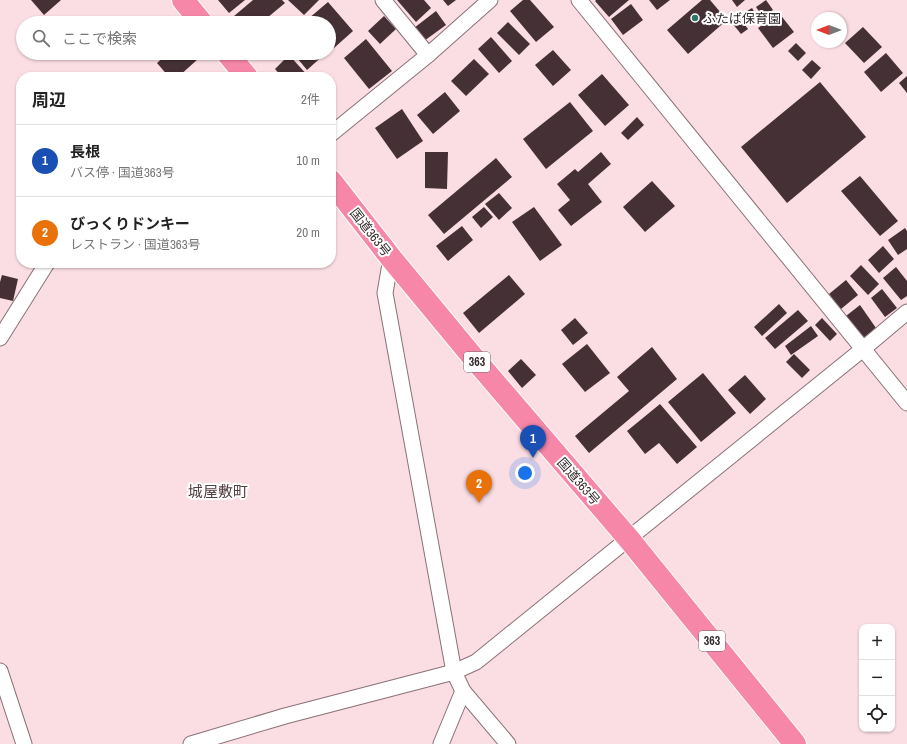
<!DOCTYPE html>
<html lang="ja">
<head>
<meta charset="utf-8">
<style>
	:root { --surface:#fff; --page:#f2f2f2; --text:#222; --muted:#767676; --line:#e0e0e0; --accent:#2d746b }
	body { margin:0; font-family:"Archivo Narrow","Noto Sans JP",sans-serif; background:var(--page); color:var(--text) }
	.controls { position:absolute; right:12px; bottom:12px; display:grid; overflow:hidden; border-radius:8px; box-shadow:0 1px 3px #0004 }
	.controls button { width:36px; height:36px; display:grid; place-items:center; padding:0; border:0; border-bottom:1px solid var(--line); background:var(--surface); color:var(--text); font:20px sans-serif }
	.compass { position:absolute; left:811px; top:12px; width:36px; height:36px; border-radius:50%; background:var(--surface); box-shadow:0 1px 3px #0004; rotate:270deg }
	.you { position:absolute; left:525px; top:473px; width:14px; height:14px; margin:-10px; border:3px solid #fff; border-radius:50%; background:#1a73e8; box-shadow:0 0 0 6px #1a73e833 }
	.badge { display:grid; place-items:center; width:26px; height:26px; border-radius:50%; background:var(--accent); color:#fff; font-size:13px; font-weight:700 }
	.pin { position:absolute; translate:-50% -33px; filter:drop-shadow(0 1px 2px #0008) }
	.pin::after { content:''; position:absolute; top:21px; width:14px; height:12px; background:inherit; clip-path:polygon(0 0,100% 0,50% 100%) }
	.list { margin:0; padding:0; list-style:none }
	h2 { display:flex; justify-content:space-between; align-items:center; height:52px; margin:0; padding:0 16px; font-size:17px }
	h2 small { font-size:13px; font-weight:400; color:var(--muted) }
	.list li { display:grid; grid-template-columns:26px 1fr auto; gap:12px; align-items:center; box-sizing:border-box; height:72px; padding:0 16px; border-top:1px solid var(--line) }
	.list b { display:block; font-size:15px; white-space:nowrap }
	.list p { margin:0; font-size:13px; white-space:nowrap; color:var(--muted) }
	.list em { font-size:13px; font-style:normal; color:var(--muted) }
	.icon { flex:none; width:22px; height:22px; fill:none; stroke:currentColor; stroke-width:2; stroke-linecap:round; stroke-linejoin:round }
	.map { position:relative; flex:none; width:907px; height:744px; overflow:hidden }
	.search { position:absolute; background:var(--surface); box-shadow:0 1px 3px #0004; left:16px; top:16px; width:320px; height:44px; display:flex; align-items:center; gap:10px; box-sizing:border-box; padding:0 14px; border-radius:22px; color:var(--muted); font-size:15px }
	.panel { position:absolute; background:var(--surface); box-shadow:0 1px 3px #0004; left:16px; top:72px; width:320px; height:196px; border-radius:16px }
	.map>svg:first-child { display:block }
	.building { fill:#453035 }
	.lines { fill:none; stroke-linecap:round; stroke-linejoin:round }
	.minor-casing { stroke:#8a7177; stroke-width:17 }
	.trunk-casing { stroke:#fff; stroke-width:24 }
	.minor { stroke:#fff; stroke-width:15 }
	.trunk { stroke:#f687a8; stroke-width:22 }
	.poi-dot { fill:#2d746b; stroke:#fff; stroke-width:1.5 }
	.labels { text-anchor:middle; stroke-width:4; stroke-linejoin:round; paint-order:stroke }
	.shield { fill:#fff; stroke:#70696b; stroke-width:1 }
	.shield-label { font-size:12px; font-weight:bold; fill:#33292b }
	.poi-label { font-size:13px; fill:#33292b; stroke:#fff; text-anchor:start }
	.street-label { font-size:13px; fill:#33292b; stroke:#fff }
	.quarter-label { font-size:15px; fill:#533d42; stroke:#fff }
</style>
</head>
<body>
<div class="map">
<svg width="907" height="744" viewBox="0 0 907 744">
	<rect width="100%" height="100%" fill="#fbdee4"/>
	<g class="building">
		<path d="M31,0H61L44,15Z"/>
		<path d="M218,0H245L229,13Z"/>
		<path d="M253,0H282L285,3L261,23H228L227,22Z"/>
		<path d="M288,0H319L304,15Z"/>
		<path d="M397,0H424L431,8L416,22Z"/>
		<path d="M443,0H456L448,6Z"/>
		<path d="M523,0H530L554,27L536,42L510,11Z"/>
		<path d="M596,0H629L609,17L595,1Z"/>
		<path d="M649,0H670L657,10Z"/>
		<path d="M702,0H710L727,20L688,54L667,30Z"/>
		<path d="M732,0H745L737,7Z"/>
		<path d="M766,0L773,10L763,17L756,7Z"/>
		<path d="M328,2L353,31L334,48L329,43V23H312L308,19Z"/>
		<path d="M631,4L643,20L623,35L611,19Z"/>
		<path d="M752,8L758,18L751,23L744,13Z"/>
		<path d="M436,11L446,25L424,41L414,28Z"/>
		<path d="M779,13L794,32L773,48L758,28Z"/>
		<path d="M384,16L396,29L380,44L368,31Z"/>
		<path d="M739,17L748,29L741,34L732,23Z"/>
		<path d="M508,22L530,44L519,55L497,33Z"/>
		<path d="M863,27L882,47L864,63L845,43Z"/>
		<path d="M491,37L512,61L499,73L478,49Z"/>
		<path d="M366,39L392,71L369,89L344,58Z"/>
		<path d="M796,43L806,53L798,61L788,51Z"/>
		<path d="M553,50L571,70L553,86L535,65Z"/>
		<path d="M168,53H193L198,59L178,77H169L157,63Z"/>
		<path d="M293,53H326L307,70Z"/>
		<path d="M886,53L903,73L881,92L864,72Z"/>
		<path d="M289,55L309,77H282L275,69Z"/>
		<path d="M474,59L489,74L466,96L451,81Z"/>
		<path d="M812,60L821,68L811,79L802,70Z"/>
		<path d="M141,72V77H109V73Z"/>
		<path d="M602,74L629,105L605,126L578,95Z"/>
		<path d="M907,76V93L899,83Z"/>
		<path d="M820,82L866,137L787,203L741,147Z"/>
		<path d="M445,92L460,111L433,134L417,115Z"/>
		<path d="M570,102L593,131L546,169L523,139Z"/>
		<path d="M402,109L423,141L397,159L375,128Z"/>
		<path d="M637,117L644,125L628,140L621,133Z"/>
		<path d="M425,152H448L447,189L425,188Z"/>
		<path d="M601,152L611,164L588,184L602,202L571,226L558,210L570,200L557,184L575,169L578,172Z"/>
		<path d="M496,158L512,177L444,234L428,215Z"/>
		<path d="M860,176L898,221L880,236L841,191Z"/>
		<path d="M652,181L675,206L645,232L623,207Z"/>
		<path d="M499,193L512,208L499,220L485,204Z"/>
		<path d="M484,207L493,217L481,228L472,217Z"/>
		<path d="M534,207L562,245L540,261L512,222Z"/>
		<path d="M462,226L473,240L448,261L436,246Z"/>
		<path d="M905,228L907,231V249L898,255L888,240Z"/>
		<path d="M883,246L894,259L879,273L868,260Z"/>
		<path d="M861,265L879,284L868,295L850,276Z"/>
		<path d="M896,267L907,281V296L901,300L883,278Z"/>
		<path d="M2,275L18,279L13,301L0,298V282Z"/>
		<path d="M509,275L525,294L479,333L463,313Z"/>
		<path d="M846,280L858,295L841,309L829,294Z"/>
		<path d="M882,289L897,308L885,317L871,298Z"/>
		<path d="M779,304L787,313L762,336L754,327Z"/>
		<path d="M860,305L876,328L863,338L846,316Z"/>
		<path d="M798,310L808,321L775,349L765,338Z"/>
		<path d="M575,318L588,333L573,345L561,330Z"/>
		<path d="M822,318L837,334L830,341L815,325Z"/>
		<path d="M811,326L818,336L791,355L785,346Z"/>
		<path d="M587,344L610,373L585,392L562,364Z"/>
		<path d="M652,347L677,379L589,453L575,436L629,391L617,377Z"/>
		<path d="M794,354L810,370L802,378L786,362Z"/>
		<path d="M521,359L536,375L522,388L508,371Z"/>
		<path d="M703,373L736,413L701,442L668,402Z"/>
		<path d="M745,375L766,399L750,414L728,390Z"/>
		<path d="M660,404L697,447L677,464L659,443L645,454L627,431Z"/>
	</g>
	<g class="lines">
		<defs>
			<g id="minor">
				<path d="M383,0L428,55"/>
				<path d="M579,0L907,403"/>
				<path d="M331,134L428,55L490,0"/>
				<path d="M391,258L385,293L454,672L463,691L508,744"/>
				<path d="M0,338L47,263"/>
				<path d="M0,671L24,744"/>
				<path d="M191,744L285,716L454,672L476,662L863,349L907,312"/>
				<path d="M441,744L463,691"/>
			</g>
			<g id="trunk">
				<path d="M183,0L202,23"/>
				<path d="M227,53L247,77"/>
				<path d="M331,181L391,258L472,356L628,538L795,744"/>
			</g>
		</defs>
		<use href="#minor" class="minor-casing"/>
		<use href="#trunk" class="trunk-casing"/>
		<use href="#minor" class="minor"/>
		<use href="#trunk" class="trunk"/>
	</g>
	<circle class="poi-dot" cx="695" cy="18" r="4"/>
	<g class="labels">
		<g class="shield">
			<rect x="464" y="352" width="26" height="20" rx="3"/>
			<rect x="699" y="631" width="26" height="20" rx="3"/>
		</g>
		<g class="shield-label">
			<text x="477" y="366">363</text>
			<text x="712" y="645">363</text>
		</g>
		<g class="poi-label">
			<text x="703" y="23">ふたば保育園</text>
		</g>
		<g class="street-label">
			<text transform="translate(371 232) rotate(52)" y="5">国道363号</text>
			<text transform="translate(579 481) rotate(49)" y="5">国道363号</text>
		</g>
		<g class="quarter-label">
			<text x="218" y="497">城屋敷町</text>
		</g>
	</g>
</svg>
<div class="controls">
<button>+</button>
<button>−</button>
<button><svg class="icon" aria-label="locate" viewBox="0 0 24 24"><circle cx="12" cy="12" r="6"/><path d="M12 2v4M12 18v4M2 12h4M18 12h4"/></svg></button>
</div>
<svg class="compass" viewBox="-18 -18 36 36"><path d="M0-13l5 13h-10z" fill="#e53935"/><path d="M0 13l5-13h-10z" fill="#767676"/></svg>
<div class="you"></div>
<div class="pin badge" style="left:533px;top:458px;background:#1a4fb4">1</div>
<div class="pin badge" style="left:479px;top:503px;background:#e8710a">2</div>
<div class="search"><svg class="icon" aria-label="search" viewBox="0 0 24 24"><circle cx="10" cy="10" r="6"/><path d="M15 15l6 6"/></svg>ここで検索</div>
<section class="panel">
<h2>周辺<small>2件</small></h2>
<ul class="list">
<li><span class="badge" style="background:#1a4fb4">1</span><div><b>長根</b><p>バス停 · 国道363号</p></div><em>10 m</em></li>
<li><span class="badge" style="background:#e8710a">2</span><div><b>びっくりドンキー</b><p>レストラン · 国道363号</p></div><em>20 m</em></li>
</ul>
</section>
</div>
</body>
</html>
